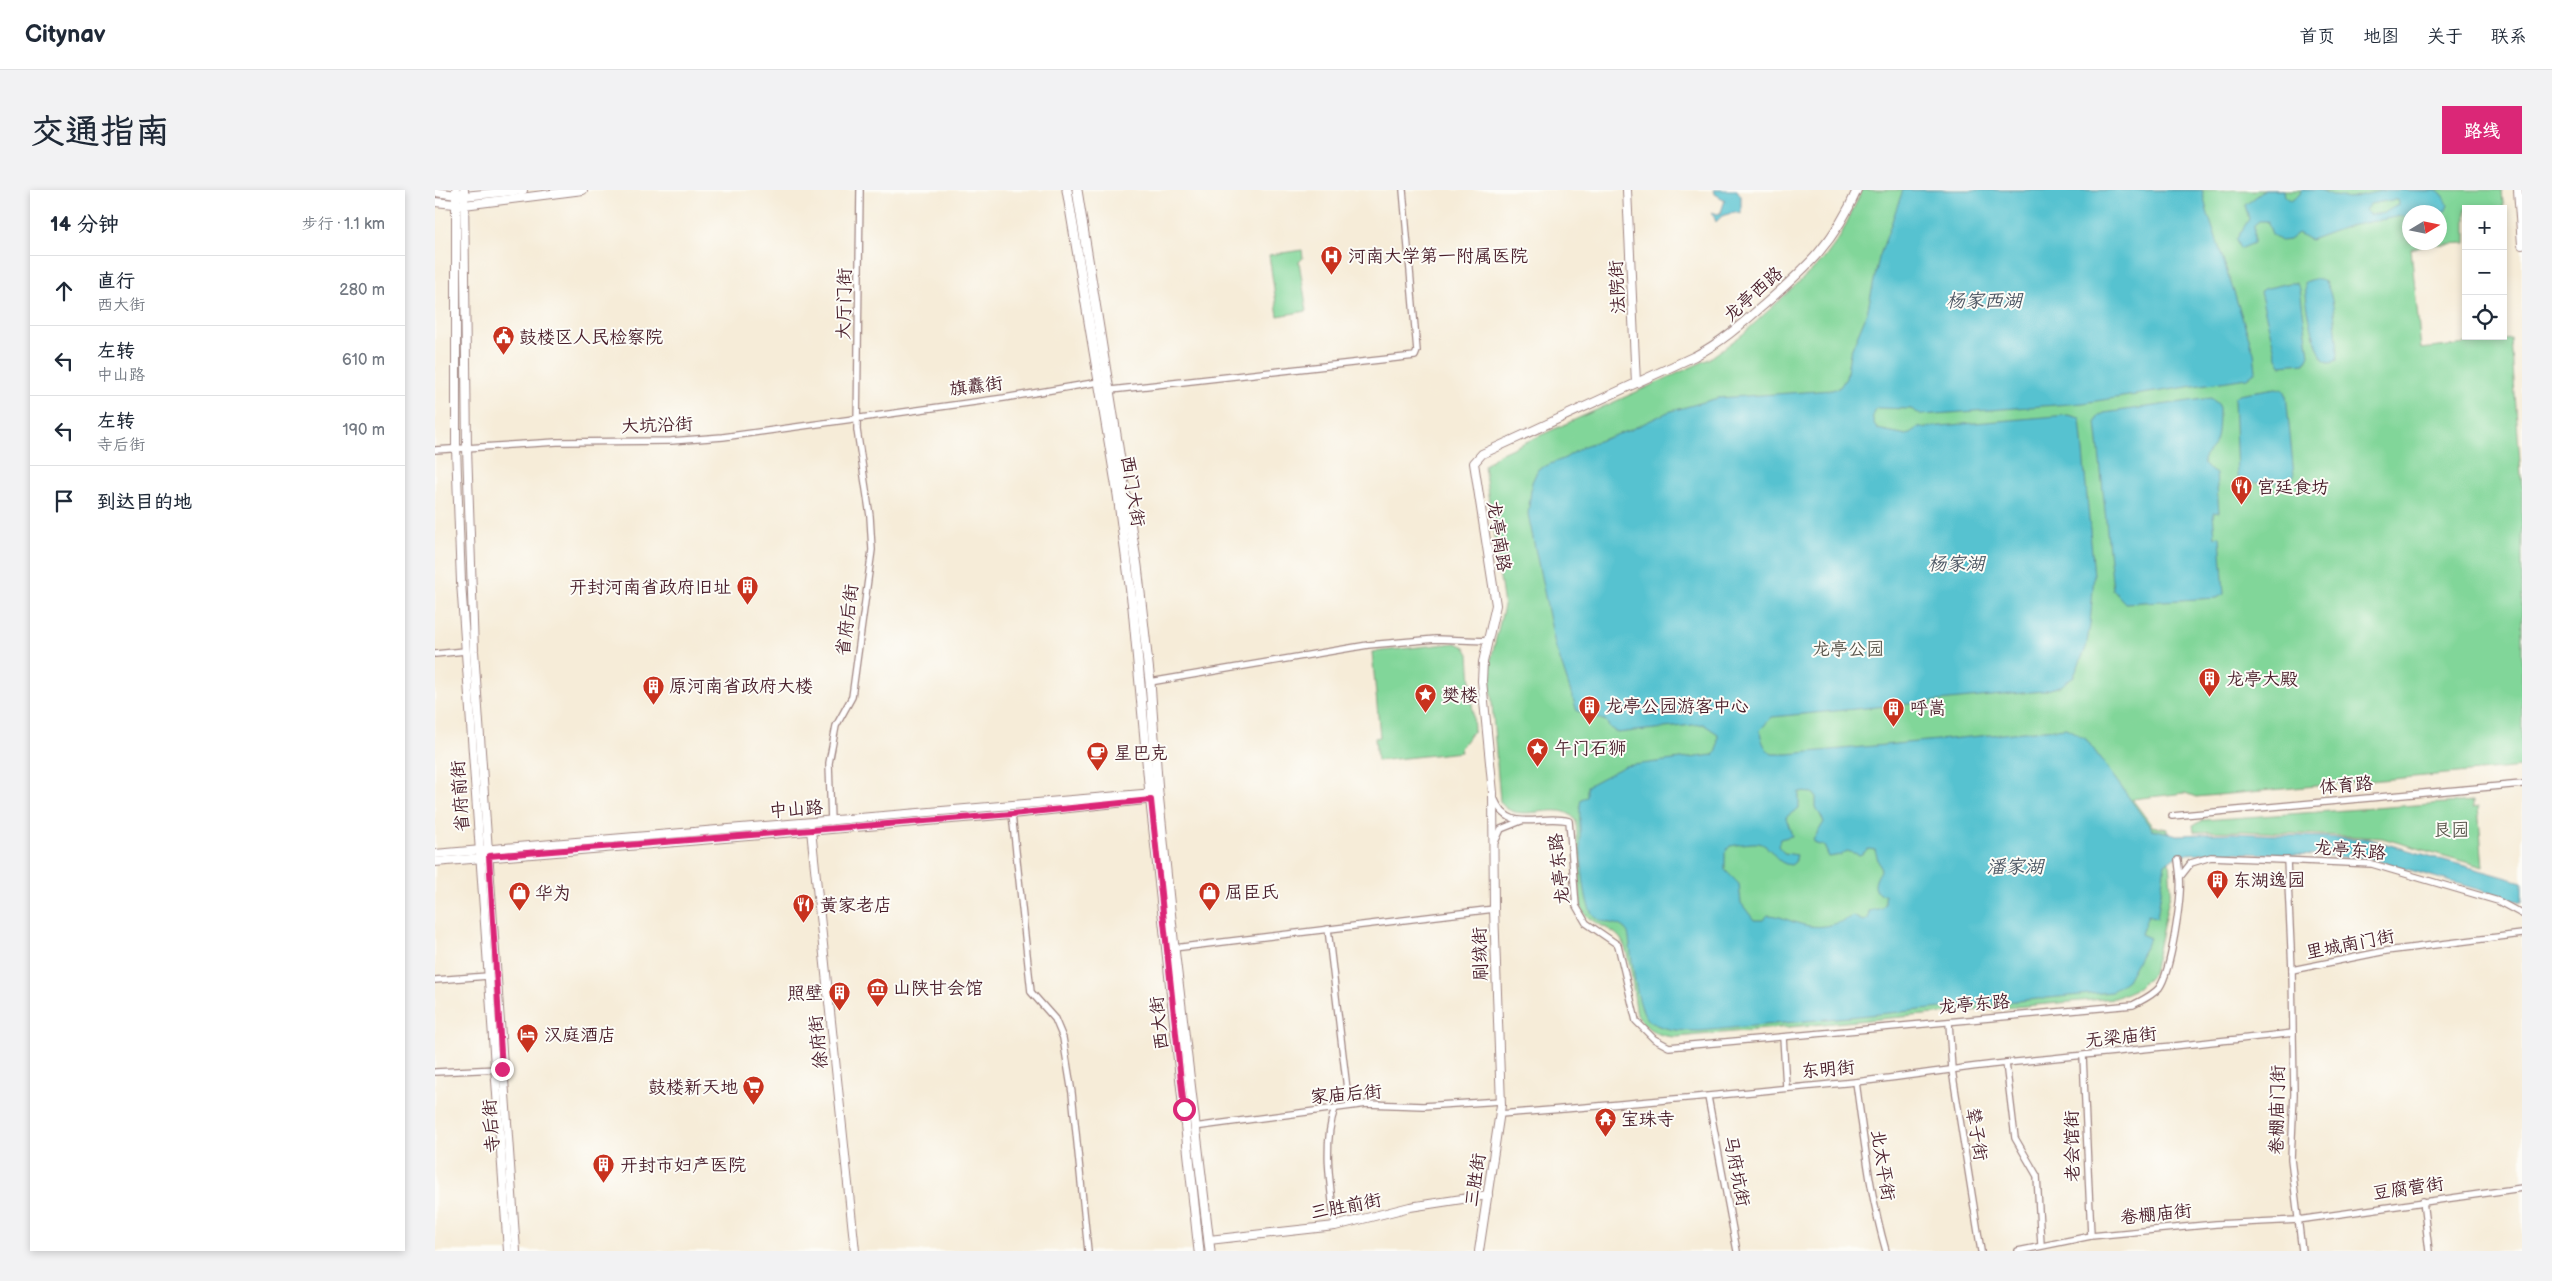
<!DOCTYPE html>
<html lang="zh">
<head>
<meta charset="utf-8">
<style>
	:root { --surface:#fff; --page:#f2f2f3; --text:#1f2937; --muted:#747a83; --line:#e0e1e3; --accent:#db2777 }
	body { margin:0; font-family:"Balsamiq Sans","LXGW WenKai TC",sans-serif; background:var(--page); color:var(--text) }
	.controls { position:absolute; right:15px; top:15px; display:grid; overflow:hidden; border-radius:0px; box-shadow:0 2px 8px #0003 }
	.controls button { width:45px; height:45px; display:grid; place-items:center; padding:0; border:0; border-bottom:1px solid var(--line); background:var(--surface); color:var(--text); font:25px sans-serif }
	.compass { position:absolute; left:1967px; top:15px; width:45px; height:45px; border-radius:50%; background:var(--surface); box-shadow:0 2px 8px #0003; rotate:80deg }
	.stop { position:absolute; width:15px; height:15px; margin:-11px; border:4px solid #db2777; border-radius:50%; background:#fff }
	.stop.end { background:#db2777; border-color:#fff; box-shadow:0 1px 5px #0008 }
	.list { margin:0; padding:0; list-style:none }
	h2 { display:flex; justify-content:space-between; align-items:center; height:65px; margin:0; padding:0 20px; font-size:21px }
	h2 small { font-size:16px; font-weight:400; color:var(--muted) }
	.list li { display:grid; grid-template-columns:32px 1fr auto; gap:15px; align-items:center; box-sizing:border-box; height:70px; padding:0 20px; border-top:1px solid var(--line) }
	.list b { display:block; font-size:19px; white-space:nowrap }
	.list p { margin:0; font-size:16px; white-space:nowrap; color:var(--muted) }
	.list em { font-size:16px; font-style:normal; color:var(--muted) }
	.icon { flex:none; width:28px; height:28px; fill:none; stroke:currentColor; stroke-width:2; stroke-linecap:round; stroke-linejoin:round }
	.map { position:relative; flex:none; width:2087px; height:1061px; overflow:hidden; border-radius:0px }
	header { display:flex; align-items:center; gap:30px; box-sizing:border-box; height:70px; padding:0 25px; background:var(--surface); border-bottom:1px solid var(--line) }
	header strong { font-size:24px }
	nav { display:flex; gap:28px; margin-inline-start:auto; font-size:18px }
	.intro { display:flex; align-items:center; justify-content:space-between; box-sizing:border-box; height:120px; padding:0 30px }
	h1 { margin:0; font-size:35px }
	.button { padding:12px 22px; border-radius:0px; background:var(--accent); color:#fff; font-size:18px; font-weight:700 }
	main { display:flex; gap:30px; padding:0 30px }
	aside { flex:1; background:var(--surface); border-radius:0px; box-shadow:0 2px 8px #0003 }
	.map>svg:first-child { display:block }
	.green { fill:#81d699; stroke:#667a62; fill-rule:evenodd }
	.water { fill:#56c2d0; stroke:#50707e; fill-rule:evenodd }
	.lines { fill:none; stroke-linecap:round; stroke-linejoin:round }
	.street-casing { stroke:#a08682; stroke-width:8 }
	.secondary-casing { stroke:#a08682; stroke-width:10 }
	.primary-casing { stroke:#a08682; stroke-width:11 }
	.street { stroke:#fff; stroke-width:5.5 }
	.secondary { stroke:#fff; stroke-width:8 }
	.primary { stroke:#fff; stroke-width:9 }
	.route { stroke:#db2777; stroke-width:6 }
	.labels { text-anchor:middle; stroke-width:4; stroke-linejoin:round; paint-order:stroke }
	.poi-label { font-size:18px; fill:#4a1f2b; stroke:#fdfcf7; text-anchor:start }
	.street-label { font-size:18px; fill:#4a1f2b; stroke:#fdfcf7 }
	.park-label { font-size:18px; fill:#5a564c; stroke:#fdfcf7 }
	.water-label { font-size:19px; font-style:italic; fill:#4e5865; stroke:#fdfcf7 }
</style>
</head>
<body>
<header>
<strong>Citynav</strong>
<nav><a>首页</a><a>地图</a><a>关于</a><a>联系</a></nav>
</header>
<div class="intro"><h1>交通指南</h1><a class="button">路线</a></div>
<main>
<aside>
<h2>14 分钟<small>步行 · 1.1 km</small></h2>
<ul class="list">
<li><svg class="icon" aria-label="ahead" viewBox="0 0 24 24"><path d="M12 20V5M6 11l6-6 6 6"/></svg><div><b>直行</b><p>西大街</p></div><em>280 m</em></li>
<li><svg class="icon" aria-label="left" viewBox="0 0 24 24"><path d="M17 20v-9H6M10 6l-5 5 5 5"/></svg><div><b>左转</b><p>中山路</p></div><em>610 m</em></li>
<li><svg class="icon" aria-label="left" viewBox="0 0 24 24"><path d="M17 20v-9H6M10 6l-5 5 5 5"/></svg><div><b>左转</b><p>寺后街</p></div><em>190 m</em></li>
<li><svg class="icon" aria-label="arrive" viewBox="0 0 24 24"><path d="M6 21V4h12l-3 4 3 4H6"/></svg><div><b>到达目的地</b></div></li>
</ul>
</aside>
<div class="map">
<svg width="2087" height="1061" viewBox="0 0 2087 1061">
	<rect width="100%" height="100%" fill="#fdfcf7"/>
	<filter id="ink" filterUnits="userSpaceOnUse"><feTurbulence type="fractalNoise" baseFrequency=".02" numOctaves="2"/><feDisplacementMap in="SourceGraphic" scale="10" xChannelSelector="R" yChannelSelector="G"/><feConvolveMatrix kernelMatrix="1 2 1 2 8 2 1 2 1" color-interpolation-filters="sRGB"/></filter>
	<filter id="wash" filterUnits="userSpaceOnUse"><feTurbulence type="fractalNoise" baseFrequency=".0096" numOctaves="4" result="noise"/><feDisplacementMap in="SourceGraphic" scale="20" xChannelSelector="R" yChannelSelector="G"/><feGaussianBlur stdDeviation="1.12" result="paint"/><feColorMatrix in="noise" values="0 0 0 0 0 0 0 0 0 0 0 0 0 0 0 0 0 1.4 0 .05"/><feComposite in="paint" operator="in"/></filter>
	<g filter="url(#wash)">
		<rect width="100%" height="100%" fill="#f6ecd8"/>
		<g class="green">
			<path d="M1427,0H2067L2071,51L2068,52V19H2031V53L1989,55L1976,59L1986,159L2076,149L2087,300V577L1761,607L1750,603L1697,609L1717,636L1732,639L1736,699L1718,783L1703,798L1680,808L1242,847C1225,847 1210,840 1202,824C1198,805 1196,763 1185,748C1174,735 1152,734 1146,717L1141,632C1129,605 1080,639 1065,611L1054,477L1069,416L1049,276L1062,265L1274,169L1308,144L1389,69L1405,47ZM1974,22H2004V52H1974Z"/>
			<path d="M867,60L868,68L864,72L872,121L843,126L834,65Z"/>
			<path d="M1021,453L1030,457L1034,464L1039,540L1025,558L1026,562L942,571L940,548L945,547L937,462Z"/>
			<path d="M2038,611V618L2043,617L2048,677L1947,648L1807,641L1759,642L1758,635L1769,630Z"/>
		</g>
		<g class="water">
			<path d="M1279,0H1302L1306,6V24L1300,22L1287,26L1281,32L1277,22L1283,24L1286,22L1290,10L1280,4Z"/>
			<path d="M1468,0H1767L1772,21L1819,163L1821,181L1812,188L1648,213L1487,225L1476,219L1441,218C1435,225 1438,232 1442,239L1472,245L1482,238L1633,225L1645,228L1659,385L1655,435L1651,458L1639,486L1626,496L1608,501L1337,527L1325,540C1326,550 1329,558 1337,564H1353L1631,538L1651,549L1717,639L1743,645L1798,643L1934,649L2087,692V712L1933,668L1783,662L1751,664L1739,667L1730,674L1722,728L1713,725L1706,744L1715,748L1692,790L1676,802L1265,841C1249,841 1230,841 1216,832C1200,822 1197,762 1193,743C1186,730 1169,736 1159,726C1146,714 1144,636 1145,615L1146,609L1152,607V596L1190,576L1278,565L1282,561L1283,544L1268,534L1182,543L1174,537L1171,531L1142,521L1120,455L1093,324L1097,292L1103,279L1130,268L1149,256L1195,240L1233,222L1283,208L1397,200L1405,197L1411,188L1415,163L1432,123L1444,68ZM1364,602L1378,603L1381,607V617L1389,632L1378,650L1381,654L1389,656L1394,667L1406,665L1412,661L1425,665L1434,659L1440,660L1446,680C1442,688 1436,696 1444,704L1450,705V714L1447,718L1434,721L1433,729L1428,731L1418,726C1397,737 1382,740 1359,732C1350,729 1342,725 1333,725L1328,730H1319L1306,713L1304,694L1290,680V662L1295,656C1303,655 1320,651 1327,654C1339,660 1341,674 1356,675L1360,672L1362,665L1349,663L1343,656L1345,649L1357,646L1351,627L1364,618Z"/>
			<path d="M1830,0H1849L1850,7L1856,11L1865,4L1866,0H1885L1900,6L1914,8L1951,0L2002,1L2009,6L2013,15L2010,22H1974V27L1966,26L1913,36L1875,50L1863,43L1854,50L1846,51L1837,44L1832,31H1824L1819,35V53L1805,59L1801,50L1814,29L1810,15ZM1957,10H1963L1964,14L1949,23L1935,25L1930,20L1935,14Z"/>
			<path d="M1879,89C1883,89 1887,88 1890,92C1900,105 1901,145 1903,162L1902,170L1896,173L1889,170C1877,152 1871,114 1870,92Z"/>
			<path d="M1855,93H1861L1865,99L1874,165L1870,173L1846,175L1841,166L1825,102L1828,99Z"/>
			<path d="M1841,198L1849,200L1851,204L1859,286L1854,291L1848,292L1807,293L1802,285L1799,208L1803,204Z"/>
			<path d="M1776,208L1784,215C1784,222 1784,244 1781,251C1776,266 1755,268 1781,284L1784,322L1778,323L1780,347L1785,346L1789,404L1782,408L1690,413L1678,400L1661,232L1663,227L1669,223Z"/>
		</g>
	</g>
	<g filter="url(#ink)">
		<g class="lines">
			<defs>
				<g id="street">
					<path d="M676,200L980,166L982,161L968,0"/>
					<path d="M0,260L122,252L236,251L288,247L569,208L664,192"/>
					<path d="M0,464L30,461"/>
					<path d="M715,492L933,455L1001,449L1053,451"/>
					<path d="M1059,608C1075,646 1104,623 1134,631L1141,716L1151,733L1183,755L1201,831L1219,849L1234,857L1698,815C1707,810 1717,806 1724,798C1736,782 1747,707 1745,687L1756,673L1776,667L1937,674L2063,711L2087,724"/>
					<path d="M577,624L596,802L620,829L628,848L637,903L653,1061"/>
					<path d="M1737,626L2087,594"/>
					<path d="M396,632L394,573L401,536L417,507L437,360L435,326L422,240L425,0"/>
					<path d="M1060,652L1066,639L1086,631"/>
					<path d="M1743,670L1745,687"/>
					<path d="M1852,670L1857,780L1951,761L2087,744"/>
					<path d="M893,739L914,916"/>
					<path d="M739,758L1059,719"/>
					<path d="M1857,780L1859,904L1856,969L1867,1061"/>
					<path d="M0,790L53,786"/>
					<path d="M1514,832L1517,880L1546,1061"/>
					<path d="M1348,847L1351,897"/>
					<path d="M1648,866L1656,1046"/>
					<path d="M1571,873L1580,948L1602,986L1606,1055"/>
					<path d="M0,882L63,879"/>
					<path d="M1421,892C1429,949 1435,1006 1451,1061"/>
					<path d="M1273,907L1302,1061"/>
					<path d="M900,918C887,955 896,998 900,1036"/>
					<path d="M1065,924C1184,915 1302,903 1420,892C1471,887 1521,878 1571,873C1667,863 1763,854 1858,843"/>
					<path d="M759,937L932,914L988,916L1066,911"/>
					<path d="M1988,1011L1994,1061"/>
					<path d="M1583,1061L1656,1046L1781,1034L1863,1030L2087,998"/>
				</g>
				<g id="secondary">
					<path d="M21,0V258L26,392L73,1061"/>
					<path d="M29,0L32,258L39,461L81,1061"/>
					<path d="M1192,0L1201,193"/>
					<path d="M2083,0L2087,55"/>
					<path d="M0,2L29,6L88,0"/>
					<path d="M0,12L29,15L148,0"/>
					<path d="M376,640L420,1061"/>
					<path d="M0,664L719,603"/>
					<path d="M0,672L577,624L720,609"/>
					<path d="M774,1050L900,1036L975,1017L1053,1005"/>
					<path d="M1044,1061L1066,915L1059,719L1058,603L1047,491L1048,472L1061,415L1039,273L1047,264L1260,166C1287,152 1308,133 1331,113C1372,77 1400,52 1422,0"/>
				</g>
				<g id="primary">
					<path d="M632,0L683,305L698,418L715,604L764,1061"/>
					<path d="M642,0L702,376L715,492L723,603L739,758L775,1061"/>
				</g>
			</defs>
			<use href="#street" class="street-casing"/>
			<use href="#secondary" class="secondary-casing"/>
			<use href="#primary" class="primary-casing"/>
			<use href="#street" class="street"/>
			<use href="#secondary" class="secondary"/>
			<use href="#primary" class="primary"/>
		</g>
	</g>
	<g class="lines" filter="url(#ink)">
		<path class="route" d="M67,879L54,666L577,624L716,610L749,919"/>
	</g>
	<defs>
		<symbol id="hospital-pin" viewBox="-11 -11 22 30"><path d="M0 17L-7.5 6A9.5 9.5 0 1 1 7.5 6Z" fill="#c8321e" stroke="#fdfcf7"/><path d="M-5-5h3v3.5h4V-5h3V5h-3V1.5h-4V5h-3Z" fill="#fff"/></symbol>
		<symbol id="civic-pin" viewBox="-11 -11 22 30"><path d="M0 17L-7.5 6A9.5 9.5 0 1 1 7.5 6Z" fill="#c8321e" stroke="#fdfcf7"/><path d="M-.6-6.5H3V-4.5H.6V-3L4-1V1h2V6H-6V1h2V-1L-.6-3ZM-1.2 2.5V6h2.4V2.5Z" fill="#fff"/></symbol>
		<symbol id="restaurant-pin" viewBox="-11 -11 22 30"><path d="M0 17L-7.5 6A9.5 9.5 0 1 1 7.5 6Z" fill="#c8321e" stroke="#fdfcf7"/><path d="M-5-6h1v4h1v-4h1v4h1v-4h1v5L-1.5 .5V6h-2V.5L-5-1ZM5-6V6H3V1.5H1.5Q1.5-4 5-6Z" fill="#fff"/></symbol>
		<symbol id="building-pin" viewBox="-11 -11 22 30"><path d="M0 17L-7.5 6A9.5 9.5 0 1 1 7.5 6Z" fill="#c8321e" stroke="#fdfcf7"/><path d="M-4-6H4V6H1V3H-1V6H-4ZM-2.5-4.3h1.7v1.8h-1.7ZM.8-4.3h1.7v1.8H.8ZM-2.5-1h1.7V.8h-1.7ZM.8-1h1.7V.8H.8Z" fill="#fff"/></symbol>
		<symbol id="sight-pin" viewBox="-11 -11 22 30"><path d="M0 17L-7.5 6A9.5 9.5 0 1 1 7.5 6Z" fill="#c8321e" stroke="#fdfcf7"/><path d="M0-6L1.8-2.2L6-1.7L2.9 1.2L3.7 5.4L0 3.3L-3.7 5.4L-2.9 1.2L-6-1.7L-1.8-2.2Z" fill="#fff"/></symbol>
		<symbol id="cafe-pin" viewBox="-11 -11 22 30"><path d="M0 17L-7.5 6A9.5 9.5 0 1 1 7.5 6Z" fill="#c8321e" stroke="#fdfcf7"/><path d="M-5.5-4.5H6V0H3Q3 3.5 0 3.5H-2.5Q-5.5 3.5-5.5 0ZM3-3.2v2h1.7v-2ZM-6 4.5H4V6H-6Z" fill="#fff"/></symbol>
		<symbol id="shop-pin" viewBox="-11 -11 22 30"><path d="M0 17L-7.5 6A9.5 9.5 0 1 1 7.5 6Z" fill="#c8321e" stroke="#fdfcf7"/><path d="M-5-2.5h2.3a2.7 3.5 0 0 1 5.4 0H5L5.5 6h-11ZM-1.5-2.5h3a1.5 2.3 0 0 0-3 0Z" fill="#fff"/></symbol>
		<symbol id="museum-pin" viewBox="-11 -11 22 30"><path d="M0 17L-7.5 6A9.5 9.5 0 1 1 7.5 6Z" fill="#c8321e" stroke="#fdfcf7"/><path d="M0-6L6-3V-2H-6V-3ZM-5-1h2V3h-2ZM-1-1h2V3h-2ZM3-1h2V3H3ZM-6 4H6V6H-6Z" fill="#fff"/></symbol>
		<symbol id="hotel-pin" viewBox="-11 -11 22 30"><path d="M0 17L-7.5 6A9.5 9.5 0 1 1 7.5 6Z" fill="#c8321e" stroke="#fdfcf7"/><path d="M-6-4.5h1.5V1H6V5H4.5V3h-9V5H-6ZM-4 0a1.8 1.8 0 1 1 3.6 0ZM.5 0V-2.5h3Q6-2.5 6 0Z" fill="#fff"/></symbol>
		<symbol id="supermarket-pin" viewBox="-11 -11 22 30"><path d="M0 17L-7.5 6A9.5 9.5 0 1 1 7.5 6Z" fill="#c8321e" stroke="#fdfcf7"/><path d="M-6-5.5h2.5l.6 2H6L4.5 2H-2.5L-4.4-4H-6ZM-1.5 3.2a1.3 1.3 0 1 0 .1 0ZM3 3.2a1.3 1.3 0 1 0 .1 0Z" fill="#fff"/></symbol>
		<symbol id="temple-pin" viewBox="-11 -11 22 30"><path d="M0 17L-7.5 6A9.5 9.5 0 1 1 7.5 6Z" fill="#c8321e" stroke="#fdfcf7"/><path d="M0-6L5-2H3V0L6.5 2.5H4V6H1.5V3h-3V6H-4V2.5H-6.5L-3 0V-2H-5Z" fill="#fff"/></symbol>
	</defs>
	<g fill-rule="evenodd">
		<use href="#hospital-pin" x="884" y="54" width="25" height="34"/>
		<use href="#civic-pin" x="56" y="134" width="25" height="34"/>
		<use href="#restaurant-pin" x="1794" y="284" width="25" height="34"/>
		<use href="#building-pin" x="300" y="384" width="25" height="34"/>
		<use href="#building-pin" x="1762" y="476" width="25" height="34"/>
		<use href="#building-pin" x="206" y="484" width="25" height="34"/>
		<use href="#sight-pin" x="978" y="492" width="25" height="34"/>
		<use href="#building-pin" x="1142" y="504" width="25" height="34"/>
		<use href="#building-pin" x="1446" y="506" width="25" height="34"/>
		<use href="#sight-pin" x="1090" y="546" width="25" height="34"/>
		<use href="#cafe-pin" x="650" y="550" width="25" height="34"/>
		<use href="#building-pin" x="1770" y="678" width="25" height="34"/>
		<use href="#shop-pin" x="762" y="690" width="25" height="34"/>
		<use href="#shop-pin" x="72" y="690" width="25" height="34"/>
		<use href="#restaurant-pin" x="356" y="702" width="25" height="34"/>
		<use href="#museum-pin" x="430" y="786" width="25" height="34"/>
		<use href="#building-pin" x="392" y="790" width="25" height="34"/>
		<use href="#hotel-pin" x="80" y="832" width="25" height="34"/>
		<use href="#supermarket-pin" x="306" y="884" width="25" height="34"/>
		<use href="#temple-pin" x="1158" y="916" width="25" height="34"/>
		<use href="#building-pin" x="156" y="962" width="25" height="34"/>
	</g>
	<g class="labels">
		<g class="poi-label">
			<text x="913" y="72">河南大学第一附属医院</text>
			<text x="84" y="153">鼓楼区人民检察院</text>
			<text x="1822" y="303">宫廷食坊</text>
			<text x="296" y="403" text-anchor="end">开封河南省政府旧址</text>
			<text x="1791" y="495">龙亭大殿</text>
			<text x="234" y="502">原河南省政府大楼</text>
			<text x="1007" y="511">樊楼</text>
			<text x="1170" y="522">龙亭公园游客中心</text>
			<text x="1475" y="524">呼嵩</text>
			<text x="1119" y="564">午门石狮</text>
			<text x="679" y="569">星巴克</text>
			<text x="1798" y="696">东湖逸园</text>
			<text x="790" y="708">屈臣氏</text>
			<text x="100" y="709">华为</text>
			<text x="385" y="721">黄家老店</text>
			<text x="458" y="804">山陕甘会馆</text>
			<text x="388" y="809" text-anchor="end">照壁</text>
			<text x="109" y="851">汉庭酒店</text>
			<text x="303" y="903" text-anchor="end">鼓楼新天地</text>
			<text x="1186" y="935">宝珠寺</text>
			<text x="185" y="981">开封市妇产医院</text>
		</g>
		<g class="street-label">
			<text transform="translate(1182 97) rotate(-93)" y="6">法院街</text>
			<text transform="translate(1318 104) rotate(-42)" y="6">龙亭西路</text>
			<text transform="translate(409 114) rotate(-89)" y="6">大厅门街</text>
			<text transform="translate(541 196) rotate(-7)" y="6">旗纛街</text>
			<text transform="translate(222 235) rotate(-2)" y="6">大坑沿街</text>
			<text transform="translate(698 301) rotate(81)" y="6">西门大街</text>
			<text transform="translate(1064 346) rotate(81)" y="6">龙亭南路</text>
			<text transform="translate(412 430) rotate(-83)" y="6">省府后街</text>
			<text transform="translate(1911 595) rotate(-5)" y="6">体育路</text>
			<text transform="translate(25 606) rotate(-94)" y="6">省府前街</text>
			<text transform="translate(361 619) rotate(-4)" y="6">中山路</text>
			<text transform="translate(1915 660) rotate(5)" y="6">龙亭东路</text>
			<text transform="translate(1124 679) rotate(-96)" y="6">龙亭东路</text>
			<text transform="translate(1915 754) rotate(-11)" y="6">里城南门街</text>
			<text transform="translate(1045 764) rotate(-92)" y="6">刷绒街</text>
			<text transform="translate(1539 814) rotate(-5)" y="6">龙亭东路</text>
			<text transform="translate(724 833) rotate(-96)" y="6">西大街</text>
			<text transform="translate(1686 847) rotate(-6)" y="6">无梁庙街</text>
			<text transform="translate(383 852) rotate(-96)" y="6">徐府街</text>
			<text transform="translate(1393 879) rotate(-5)" y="6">东明街</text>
			<text transform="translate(911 904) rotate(-5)" y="6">家庙后街</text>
			<text transform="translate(1842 920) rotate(-89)" y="6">卷棚庙门街</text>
			<text transform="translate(56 936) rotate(-94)" y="6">寺后街</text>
			<text transform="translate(1542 944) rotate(81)" y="6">辇子街</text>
			<text transform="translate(1637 956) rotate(-91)" y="6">老会馆街</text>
			<text transform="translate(1448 975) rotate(81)" y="6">北太平街</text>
			<text transform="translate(1302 981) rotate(79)" y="6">马府坑街</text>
			<text transform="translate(1040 990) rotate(-81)" y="6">三胜街</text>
			<text transform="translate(1973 998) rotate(-8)" y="6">豆腐营街</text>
			<text transform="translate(911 1016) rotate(-11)" y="6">三胜前街</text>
			<text transform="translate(1721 1024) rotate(-6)" y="6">卷棚庙街</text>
		</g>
		<g class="park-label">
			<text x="1413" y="465">龙亭公园</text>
			<text x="2016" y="646">艮园</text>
		</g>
		<g class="water-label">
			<text x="1549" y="117">杨家西湖</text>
			<text x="1521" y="380">杨家湖</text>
			<text x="1580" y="683">潘家湖</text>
		</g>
	</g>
</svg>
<div class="controls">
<button>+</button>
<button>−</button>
<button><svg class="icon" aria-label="locate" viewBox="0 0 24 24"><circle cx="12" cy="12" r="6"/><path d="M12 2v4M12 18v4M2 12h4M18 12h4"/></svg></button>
</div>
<svg class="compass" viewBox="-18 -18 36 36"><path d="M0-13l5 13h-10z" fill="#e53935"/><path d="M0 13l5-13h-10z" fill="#747a83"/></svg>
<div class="stop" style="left:749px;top:919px"></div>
<div class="stop end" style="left:67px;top:879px"></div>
</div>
</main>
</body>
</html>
